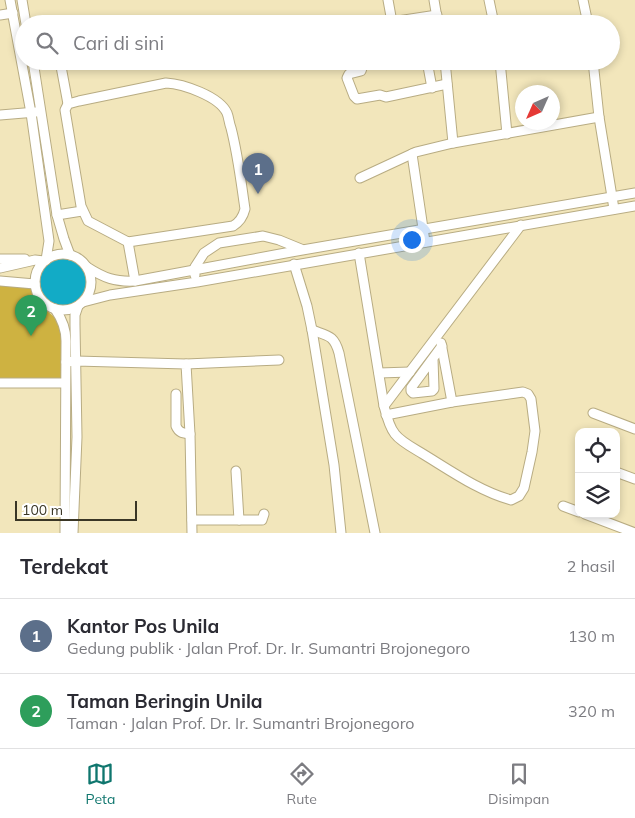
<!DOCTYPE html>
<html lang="id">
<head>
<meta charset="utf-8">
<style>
	:root { --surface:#fff; --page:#f7f7f7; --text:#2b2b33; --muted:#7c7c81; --line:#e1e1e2; --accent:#0f766e }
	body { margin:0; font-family:Mulish,sans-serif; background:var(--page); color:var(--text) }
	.controls { position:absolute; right:15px; bottom:15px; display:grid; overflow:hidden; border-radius:10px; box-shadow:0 2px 8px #0003 }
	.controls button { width:45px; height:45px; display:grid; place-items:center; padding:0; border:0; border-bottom:1px solid var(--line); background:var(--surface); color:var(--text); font:25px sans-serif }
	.compass { position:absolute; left:515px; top:85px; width:45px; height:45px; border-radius:50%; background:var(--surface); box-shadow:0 2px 8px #0003; rotate:225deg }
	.scale { position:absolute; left:15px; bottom:12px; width:122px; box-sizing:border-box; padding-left:5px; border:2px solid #3a3625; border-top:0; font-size:14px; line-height:18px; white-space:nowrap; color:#3a3625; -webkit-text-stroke:4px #fff; paint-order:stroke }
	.you { position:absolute; left:411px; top:239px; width:18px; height:18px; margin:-12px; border:4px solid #fff; border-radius:50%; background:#1a73e8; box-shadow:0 0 0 8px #1a73e833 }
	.badge { display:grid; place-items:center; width:32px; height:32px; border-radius:50%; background:var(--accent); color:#fff; font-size:16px; font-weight:700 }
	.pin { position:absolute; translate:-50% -41px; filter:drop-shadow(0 1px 2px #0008) }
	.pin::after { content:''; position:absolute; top:26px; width:18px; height:15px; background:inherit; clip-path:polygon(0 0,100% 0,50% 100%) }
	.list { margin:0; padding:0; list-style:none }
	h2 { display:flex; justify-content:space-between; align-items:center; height:65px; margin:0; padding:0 20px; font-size:21px }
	h2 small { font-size:16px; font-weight:400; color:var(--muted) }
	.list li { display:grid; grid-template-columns:32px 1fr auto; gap:15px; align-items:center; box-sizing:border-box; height:75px; padding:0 20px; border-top:1px solid var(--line) }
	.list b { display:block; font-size:19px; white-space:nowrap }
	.list p { margin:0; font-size:16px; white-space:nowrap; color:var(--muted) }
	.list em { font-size:16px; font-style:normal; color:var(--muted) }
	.icon { flex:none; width:28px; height:28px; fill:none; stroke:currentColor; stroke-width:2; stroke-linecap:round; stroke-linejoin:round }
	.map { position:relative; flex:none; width:635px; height:533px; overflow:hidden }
	.search { position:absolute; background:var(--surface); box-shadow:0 2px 8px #0003; left:15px; right:15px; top:15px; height:55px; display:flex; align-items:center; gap:12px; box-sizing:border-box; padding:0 18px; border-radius:28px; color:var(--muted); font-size:19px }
	.sheet { height:215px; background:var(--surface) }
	nav { display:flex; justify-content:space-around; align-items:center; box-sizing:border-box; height:70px; border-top:1px solid var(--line); background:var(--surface); font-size:14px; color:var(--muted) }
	nav a { display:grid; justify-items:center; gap:2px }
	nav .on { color:var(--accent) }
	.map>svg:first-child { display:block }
	.green { fill:#ceb241 }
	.water { fill:#12abc6; stroke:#1e8896 }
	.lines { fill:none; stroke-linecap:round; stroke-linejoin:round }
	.minor-casing { stroke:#b8ac83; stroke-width:11 }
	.minor { stroke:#fff; stroke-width:9 }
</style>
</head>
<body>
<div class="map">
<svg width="635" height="533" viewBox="0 0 635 533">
	<rect width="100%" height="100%" fill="#f2e6bb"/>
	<path class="green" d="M0,282L31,284L35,295L41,306L58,320L65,352L63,380L0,382Z"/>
	<circle class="water" cx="62" cy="282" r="25"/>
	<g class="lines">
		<defs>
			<g id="minor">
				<path d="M10,0L31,113L49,241L46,260"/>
				<path d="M22,0L26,24"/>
				<path d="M388,0L392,22"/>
				<path d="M434,0L438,24"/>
				<path d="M489,0L494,24"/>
				<path d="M583,0L588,24"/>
				<path d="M0,15L13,13"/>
				<path d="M378,24L437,15"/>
				<path d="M33,61L57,215L64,239L70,255"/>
				<path d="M60,61L68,104"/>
				<path d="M361,61L362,68L361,71L349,74L347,78L354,96L357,99L380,95L386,97L447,84"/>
				<path d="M427,61L432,88"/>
				<path d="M445,61L453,143"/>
				<path d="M500,61L507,134"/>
				<path d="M593,61L599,117L614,209"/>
				<path d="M166,83C183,84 219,96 227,113C229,118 229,123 231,128C238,155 241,182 245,209C243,217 240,222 233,226L128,242L88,221L81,206L65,110L68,104L79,101Z"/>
				<path d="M0,115L36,112"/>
				<path d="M412,154L425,242"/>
				<path d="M360,178L416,152L453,143L599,117"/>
				<path d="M57,215L82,211"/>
				<path d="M128,242L135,281"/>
				<path d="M359,253L384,406C386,414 390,428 395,434C401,442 415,449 423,454C451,471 479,491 511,500L519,496L524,488L532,452L535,431L531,399L528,394L523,392L452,402L386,415"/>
				<circle cx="63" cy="282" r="28"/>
				<path d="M0,259H25"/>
				<path d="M294,264L307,306L312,330L334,465L341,533"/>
				<path d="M87,267C104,278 115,282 135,281L291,252L635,193"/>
				<path d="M0,268L35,260L44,261"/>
				<path d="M195,275L194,270L195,267L204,253L219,243L263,236L279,240L301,249"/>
				<path d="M0,281L35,284"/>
				<path d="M83,302L110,295L197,282L635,206"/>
				<path d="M55,309C62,319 66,329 66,341L65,533"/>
				<path d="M312,330C328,336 334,335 339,353L375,533"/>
				<path d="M441,343L452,402"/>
				<path d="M433,359L434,389L432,391L413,393L411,391V388L442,346"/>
				<path d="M66,362L76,361L186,364L190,434L192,533"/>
				<path d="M186,364L279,360"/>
				<path d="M379,373L410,372"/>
				<path d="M0,383H65"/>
				<path d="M176,394V426C179,433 183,433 190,434"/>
				<path d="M384,406L521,225"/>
				<path d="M593,413L635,429"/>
				<path d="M236,471L239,520"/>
				<path d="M616,472L635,479"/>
				<path d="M563,506L579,512"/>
				<path d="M585,514L635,533"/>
				<path d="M192,520H262L264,514"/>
				<path d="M73,533L77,437L75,325V315L78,306"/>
			</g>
		</defs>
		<use href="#minor" class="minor-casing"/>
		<use href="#minor" class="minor"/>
	</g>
</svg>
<div class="controls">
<button><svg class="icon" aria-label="locate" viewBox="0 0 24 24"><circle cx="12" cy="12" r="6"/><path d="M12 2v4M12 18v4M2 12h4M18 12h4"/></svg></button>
<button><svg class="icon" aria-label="layers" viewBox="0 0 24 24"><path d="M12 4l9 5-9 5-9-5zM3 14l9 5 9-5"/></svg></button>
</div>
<svg class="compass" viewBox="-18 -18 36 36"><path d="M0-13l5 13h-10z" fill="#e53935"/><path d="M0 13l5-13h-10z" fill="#7c7c81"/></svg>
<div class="scale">100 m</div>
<div class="you"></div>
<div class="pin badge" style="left:258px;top:194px;background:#5c6f8a">1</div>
<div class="pin badge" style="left:31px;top:336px;background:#2e9e5b">2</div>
<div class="search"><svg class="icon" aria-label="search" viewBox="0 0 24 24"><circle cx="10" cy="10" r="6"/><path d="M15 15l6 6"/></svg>Cari di sini</div>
</div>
<section class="sheet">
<h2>Terdekat<small>2 hasil</small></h2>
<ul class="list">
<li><span class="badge" style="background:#5c6f8a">1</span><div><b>Kantor Pos Unila</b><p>Gedung publik · Jalan Prof. Dr. Ir. Sumantri Brojonegoro</p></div><em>130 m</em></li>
<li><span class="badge" style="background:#2e9e5b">2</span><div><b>Taman Beringin Unila</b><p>Taman · Jalan Prof. Dr. Ir. Sumantri Brojonegoro</p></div><em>320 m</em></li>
</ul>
</section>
<nav>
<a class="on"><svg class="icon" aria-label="map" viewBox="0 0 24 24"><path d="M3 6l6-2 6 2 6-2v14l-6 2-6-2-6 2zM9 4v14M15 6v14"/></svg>Peta</a>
<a><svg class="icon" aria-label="directions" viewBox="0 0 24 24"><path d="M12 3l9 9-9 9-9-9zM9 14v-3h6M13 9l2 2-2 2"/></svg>Rute</a>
<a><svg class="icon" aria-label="saved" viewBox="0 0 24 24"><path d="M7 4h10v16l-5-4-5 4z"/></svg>Disimpan</a>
</nav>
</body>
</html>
